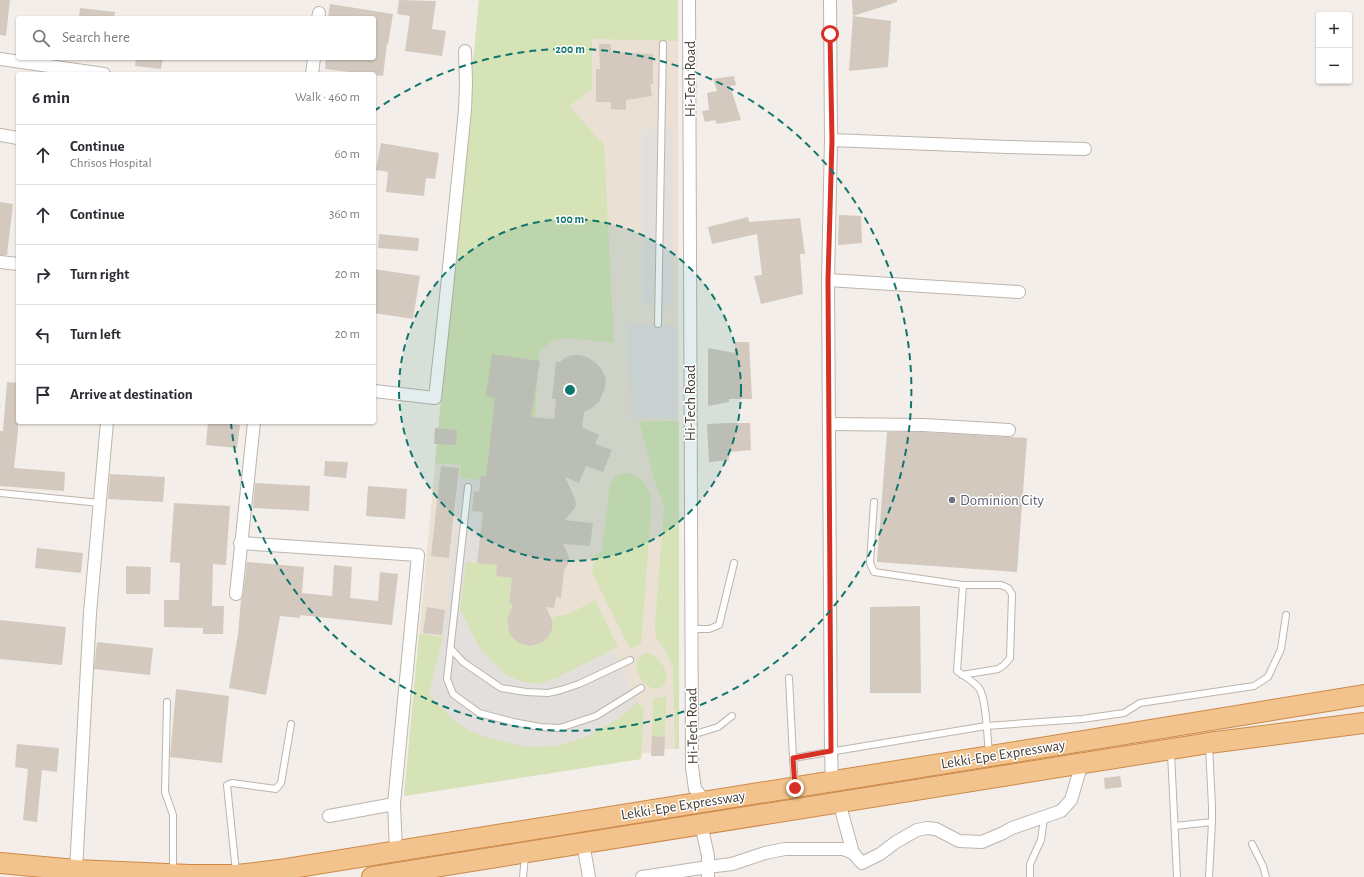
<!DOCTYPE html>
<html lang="en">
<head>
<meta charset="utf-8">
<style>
	:root { --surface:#fff; --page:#f7f7f7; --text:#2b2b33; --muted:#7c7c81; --line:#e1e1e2 }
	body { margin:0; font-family:"Alegreya Sans",sans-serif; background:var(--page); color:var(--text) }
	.controls { position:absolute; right:12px; top:12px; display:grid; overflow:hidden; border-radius:4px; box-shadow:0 1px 3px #0004 }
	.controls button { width:36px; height:36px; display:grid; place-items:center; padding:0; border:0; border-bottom:1px solid var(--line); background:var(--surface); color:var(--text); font:20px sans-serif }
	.stop { position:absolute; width:12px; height:12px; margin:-9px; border:3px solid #d93025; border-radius:50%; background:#fff }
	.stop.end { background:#d93025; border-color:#fff; box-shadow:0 1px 4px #0008 }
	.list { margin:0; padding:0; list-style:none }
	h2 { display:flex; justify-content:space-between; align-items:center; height:52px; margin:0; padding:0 16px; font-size:17px }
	h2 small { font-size:13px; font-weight:400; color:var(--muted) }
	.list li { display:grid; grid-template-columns:26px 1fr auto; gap:12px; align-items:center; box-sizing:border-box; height:60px; padding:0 16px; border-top:1px solid var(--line) }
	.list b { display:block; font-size:15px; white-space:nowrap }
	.list p { margin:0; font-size:13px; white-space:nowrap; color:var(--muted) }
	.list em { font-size:13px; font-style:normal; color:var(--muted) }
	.icon { flex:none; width:22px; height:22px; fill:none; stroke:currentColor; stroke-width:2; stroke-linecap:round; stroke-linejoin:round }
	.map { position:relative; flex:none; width:1364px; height:877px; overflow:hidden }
	.search { position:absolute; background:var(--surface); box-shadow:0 1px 3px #0004; left:16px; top:16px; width:360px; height:44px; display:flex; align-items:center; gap:10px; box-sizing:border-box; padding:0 14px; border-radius:4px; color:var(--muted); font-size:15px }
	.panel { position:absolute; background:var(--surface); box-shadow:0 1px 3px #0004; left:16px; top:72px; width:360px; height:352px; border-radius:4px }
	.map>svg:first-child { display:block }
	.education { fill:#eae1d4 }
	.green { fill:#d5e3b6 }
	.parking { fill:#e2dfdd }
	.building { fill:#d3c9bf }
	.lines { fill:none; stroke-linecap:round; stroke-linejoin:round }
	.service-casing { stroke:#bdb5ac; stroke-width:8 }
	.minor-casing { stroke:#bdb5ac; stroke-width:14 }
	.trunk-casing { stroke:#ce8948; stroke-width:22 }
	.service { stroke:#fff; stroke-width:6 }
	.minor { stroke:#fff; stroke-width:12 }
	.trunk { stroke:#f2c38c; stroke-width:20 }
	.route { stroke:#d93025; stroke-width:5 }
	.ring { fill:none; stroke:#0f766e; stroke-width:2; stroke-dasharray:7 5 }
	.worship-dot { fill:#6b7280; stroke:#fff; stroke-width:1.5 }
	.labels { text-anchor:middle; stroke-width:3; stroke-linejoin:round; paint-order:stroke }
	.street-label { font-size:15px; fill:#463e38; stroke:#fff }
	.worship-label { font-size:15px; fill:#5b616d; stroke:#fff; text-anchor:start }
	.centre { fill:#0f766e; stroke:#fff; stroke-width:2 }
	.ring-label { font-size:12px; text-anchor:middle; font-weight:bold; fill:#0f766e; stroke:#fff; stroke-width:3; stroke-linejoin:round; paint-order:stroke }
</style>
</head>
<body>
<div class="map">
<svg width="1364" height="877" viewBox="0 0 1364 877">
	<rect width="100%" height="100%" fill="#f3eee9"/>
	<path class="education" d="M479,0H678L679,749H665L664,756H651V753H642L641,759L404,796Z"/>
	<g class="green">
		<path d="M479,0H678V41L592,39V89L569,106L604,145L614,343L566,338L550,342L539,352L535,417L493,413L486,476H481V480L460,478L461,465L435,463Z"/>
		<path d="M643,421H679V749H675L673,669L665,650L656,637L655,626L664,509L661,497L653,477L651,465L640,425L641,422Z"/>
		<path d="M624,473C641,472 648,486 652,501L641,644L630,649L592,572L595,555L602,551L610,483L616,476Z"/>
		<path d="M466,561L497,565L496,576L512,578L509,603L513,604C511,610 507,617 507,624C508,640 531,654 543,641C549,635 547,620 555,617C558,615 562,616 564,615C575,612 585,605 595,600L618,647L557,678L538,684L521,682L505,674L480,649L460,610Z"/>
		<path d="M419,634L443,637L429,694L618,719L637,702L644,708L641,759L404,796Z"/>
		<path d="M648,653C661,656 674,679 660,688C642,694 625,656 648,653Z"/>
		<path d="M666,696L665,737L652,736L653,699Z"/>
	</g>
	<g class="parking">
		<path d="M642,129H673L672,306L642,303Z"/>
		<path d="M627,323L677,325V419L631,418Z"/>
		<path d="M460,478L481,480L479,492L474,491L472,511L487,513L481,527L477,563L466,562L460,610L480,649L505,674L521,682L538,684L558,678L613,649L637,702L618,719L586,737L558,746L527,747L492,739L468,730L451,718L429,694L443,637Z"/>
	</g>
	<g class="building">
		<path d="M0,0H10L6,36L0,35Z"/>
		<path d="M399,0L436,1L432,29L446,31L442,56L405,51L410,16L397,14Z"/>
		<path d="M852,0H897V2L853,16Z"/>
		<path d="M330,4L393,14L388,44H387L383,76L325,69L326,58H374V18H328Z"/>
		<path d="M80,8L115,12L114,18H79Z"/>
		<path d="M853,16L891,21L888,67L849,71Z"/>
		<path d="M599,44H610L612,52L653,54V84H650L652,96L626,100V110L611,109V102H596V69H600Z"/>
		<path d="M136,58H163L161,69L135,66Z"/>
		<path d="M734,76L736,85L730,86L741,120L717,124L715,120L705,122L702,111L709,110L707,93L717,91L713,79Z"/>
		<path d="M381,143L439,153L435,179L426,178L424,196L386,192L388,172L376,170Z"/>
		<path d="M0,202L13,204L7,255H0Z"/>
		<path d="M839,215L861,216L862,243L838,245Z"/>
		<path d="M748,217L749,222L800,218L805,254H800L803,294L761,304L754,276L762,275L757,234L712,244L708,227Z"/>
		<path d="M379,234L419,238L418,251L378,248Z"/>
		<path d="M374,269L420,276L413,319L374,313Z"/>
		<path d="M735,342H749L752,399H729V402L708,406V348L735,353Z"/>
		<path d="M492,354L540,361L531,417L554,419L556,399H552L556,362H560L564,358L572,355H580L589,358L596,363L602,370L606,379L605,388L599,402L592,408L584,412L582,427L599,435L595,444L612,450L603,472L586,466L579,483L565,477L575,499L576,504L575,508L565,520L593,523L590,546L563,544L569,557V562L564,571L561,598L556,597L554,608L546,607L552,620V629L549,636L544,641L538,644L531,646L525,645L519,643L513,638L509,632L507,620L513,604L509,603L512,578L496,576L497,565L477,563L483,512L472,511L474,491L479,492L481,476H486L495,398L486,396Z"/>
		<path d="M7,382L18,383V431L14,468L65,472L64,491L0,486V431H3Z"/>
		<path d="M208,422L240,425L237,448L206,445Z"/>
		<path d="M728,423H750L751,450L729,452V460L709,462L707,424Z"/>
		<path d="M435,428L457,430L456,445L434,444Z"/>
		<path d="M887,432H923L1027,438L1017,572L877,562Z"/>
		<path d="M325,461L348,462L346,478L324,476Z"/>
		<path d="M441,466L459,468L449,558L431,556Z"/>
		<path d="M110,474L165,477L163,502L108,499Z"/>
		<path d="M255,483L310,486L309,511L253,508Z"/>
		<path d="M368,486L407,489L405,519L366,516Z"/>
		<path d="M174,503L230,506L226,565L213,564L212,606H224L223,634H203V628L164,627V600H179L180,563L170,562Z"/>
		<path d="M37,548L83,553L81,573L35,568Z"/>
		<path d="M247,562L304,567L302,593L332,596L334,565L352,567L350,598L378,601L380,572L398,574L392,625L300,615V618L280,616L266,695L229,688L238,634L241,600L243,595Z"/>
		<path d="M126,566L151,567L150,594H126Z"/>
		<path d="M920,606L921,693H870V607Z"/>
		<path d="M427,607L445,610L442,635L423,633Z"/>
		<path d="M0,620L66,627L62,665L0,659Z"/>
		<path d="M97,642L153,648L150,675L94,669Z"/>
		<path d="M176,689L229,696L222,763L170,757Z"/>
		<path d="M652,736L665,737L664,756H651Z"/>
		<path d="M17,744L59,748L57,772L42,770L37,822L23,820L28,769L15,767Z"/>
		<path d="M1120,776L1122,787L1105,789L1104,778Z"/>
	</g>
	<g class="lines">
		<defs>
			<g id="service">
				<path d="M658,324L663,44"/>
				<path d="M468,487L447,679L453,694L479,713L513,722L540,727L560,728L596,716L641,688"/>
				<path d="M0,493L100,503"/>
				<path d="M874,502L870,563L874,572L963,585"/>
				<path d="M691,629H709L719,625L734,563"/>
				<path d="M451,649L463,662L501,688L526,692L548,693L561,690L579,684L630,660"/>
				<path d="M962,675L998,669L1004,665L1010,658L1012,594L1008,588L1001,585H963L957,671C964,676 973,681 979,688C987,700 987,738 989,753"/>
				<path d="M789,678L793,758"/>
				<path d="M167,702L165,792L173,815V871"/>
				<path d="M692,735L718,727L732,716"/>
				<path d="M1171,753L1177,877"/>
				<path d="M795,785L793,758L986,726L1082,719L1124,713L1140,703L1254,686L1268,677L1281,649L1286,615"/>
				<path d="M1175,826L1212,822V807L1209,745"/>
				<path d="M1252,844L1263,866L1266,877"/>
				<path d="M236,872L227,785L232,783L276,789L281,783L291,724"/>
				<path d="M523,877L525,856"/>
				<path d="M1030,877V864L1041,840L1044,818"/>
				<path d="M1209,877L1212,822"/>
			</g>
			<g id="minor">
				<path d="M689,0L692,767L695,789L705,801"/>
				<path d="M830,0L831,140"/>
				<path d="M318,18L319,13"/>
				<path d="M0,59L104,74"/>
				<path d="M312,74L314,58"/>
				<path d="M0,135L18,138"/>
				<path d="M0,262L18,264"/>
				<path d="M828,280L1019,292"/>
				<path d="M374,391L435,398L446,297L465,110L466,83L465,51"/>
				<path d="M830,424L923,425L1009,430"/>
				<path d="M240,543L418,555L394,804L396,851"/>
				<path d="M236,594L254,422"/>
				<path d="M832,782L831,751L828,280L831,140L1007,147L1085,149"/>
				<path d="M839,802L853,853"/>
				<path d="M329,816L394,804"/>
				<path d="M583,843L589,877"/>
				<path d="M76,870L90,613L107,422"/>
				<path d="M642,877L708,867V856L701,824"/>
				<path d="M708,877V867L732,864L765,853L785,849H843L853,853L862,863L880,854L896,842L917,830L927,828L936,829L959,841L982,842L1003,833L1012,828L1061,811L1071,800L1082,763"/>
			</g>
			<g id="trunk">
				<path d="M0,863L76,870L190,875H237L279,870L1040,748L1364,695"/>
				<path d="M372,877L1209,743L1364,723"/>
			</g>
		</defs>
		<use href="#service" class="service-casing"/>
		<use href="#minor" class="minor-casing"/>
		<use href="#trunk" class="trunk-casing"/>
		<use href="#service" class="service"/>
		<use href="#minor" class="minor"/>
		<use href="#trunk" class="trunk"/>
	</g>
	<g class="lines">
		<path class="route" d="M795,788L793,758L831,751L828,280L832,140L830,34"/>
	</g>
	<circle cx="570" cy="390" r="171" fill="#0f766e" fill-opacity=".12"/>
	<g class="ring">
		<circle cx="570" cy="390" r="171"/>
		<path d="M374 111A341 341 0 1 1 231 423"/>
	</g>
	<circle class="worship-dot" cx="952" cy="500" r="4"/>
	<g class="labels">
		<g class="street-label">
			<text transform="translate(690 79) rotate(-90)" y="5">Hi-Tech Road</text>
			<text transform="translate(690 403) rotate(-90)" y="5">Hi-Tech Road</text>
			<text transform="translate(692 726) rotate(-91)" y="5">Hi-Tech Road</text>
			<text transform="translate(1003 754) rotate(-9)" y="5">Lekki-Epe Expressway</text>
			<text transform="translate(683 805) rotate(-9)" y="5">Lekki-Epe Expressway</text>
		</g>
		<g class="worship-label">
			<text x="960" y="505">Dominion City</text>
		</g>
	</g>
	<circle cx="570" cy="390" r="6" class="centre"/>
	<g class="ring-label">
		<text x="570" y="53">200 m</text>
		<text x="570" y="223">100 m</text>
	</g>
</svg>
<div class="controls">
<button>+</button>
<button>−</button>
</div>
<div class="stop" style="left:830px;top:34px"></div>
<div class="stop end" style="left:795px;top:788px"></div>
<div class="search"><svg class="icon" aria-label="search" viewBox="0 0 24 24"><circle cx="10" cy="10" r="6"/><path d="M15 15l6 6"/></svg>Search here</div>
<section class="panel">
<h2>6 min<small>Walk · 460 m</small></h2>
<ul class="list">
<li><svg class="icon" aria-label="ahead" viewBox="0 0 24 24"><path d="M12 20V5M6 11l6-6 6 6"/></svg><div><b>Continue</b><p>Chrisos Hospital</p></div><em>60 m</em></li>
<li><svg class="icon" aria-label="ahead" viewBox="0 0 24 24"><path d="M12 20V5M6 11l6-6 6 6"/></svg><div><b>Continue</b></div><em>360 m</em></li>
<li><svg class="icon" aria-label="right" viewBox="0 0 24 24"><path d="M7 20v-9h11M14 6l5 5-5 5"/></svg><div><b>Turn right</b></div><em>20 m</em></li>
<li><svg class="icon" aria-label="left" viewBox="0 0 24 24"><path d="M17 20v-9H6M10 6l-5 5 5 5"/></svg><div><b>Turn left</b></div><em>20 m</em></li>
<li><svg class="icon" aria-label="arrive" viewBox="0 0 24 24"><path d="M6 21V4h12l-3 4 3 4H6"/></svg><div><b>Arrive at destination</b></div></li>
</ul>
</section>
</div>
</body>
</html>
